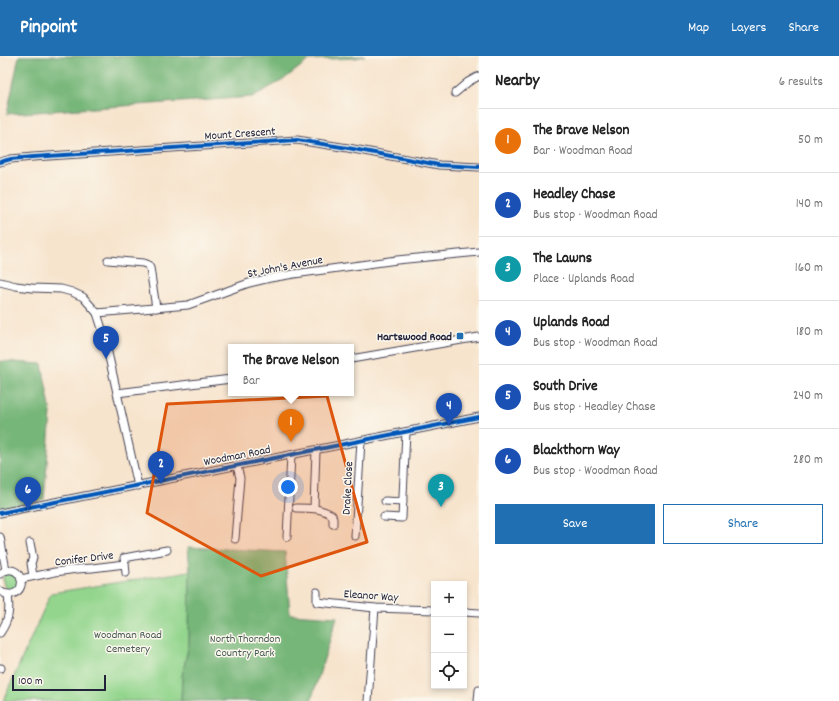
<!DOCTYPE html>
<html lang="en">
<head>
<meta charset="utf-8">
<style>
	:root { --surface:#fff; --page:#f2f2f2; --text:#222; --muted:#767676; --line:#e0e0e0; --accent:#1f6fb2 }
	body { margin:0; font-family:Dekko,sans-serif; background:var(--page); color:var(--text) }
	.controls { position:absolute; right:12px; bottom:12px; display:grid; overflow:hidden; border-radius:0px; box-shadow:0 2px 6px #0003 }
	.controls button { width:36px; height:36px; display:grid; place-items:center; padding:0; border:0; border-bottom:1px solid var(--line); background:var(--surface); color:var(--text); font:20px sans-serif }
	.scale { position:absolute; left:12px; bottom:10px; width:94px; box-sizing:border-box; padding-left:4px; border:2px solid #22223b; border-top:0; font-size:11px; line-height:14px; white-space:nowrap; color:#22223b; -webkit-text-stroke:3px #fbf7ec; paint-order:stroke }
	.you { position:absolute; left:288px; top:431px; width:14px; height:14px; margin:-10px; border:3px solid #fff; border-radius:50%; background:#1a73e8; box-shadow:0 0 0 6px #1a73e833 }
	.badge { display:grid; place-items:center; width:26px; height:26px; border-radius:50%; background:var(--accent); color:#fff; font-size:13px; font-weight:700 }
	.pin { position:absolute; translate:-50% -33px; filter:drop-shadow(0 1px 2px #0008) }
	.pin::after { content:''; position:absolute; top:21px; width:14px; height:12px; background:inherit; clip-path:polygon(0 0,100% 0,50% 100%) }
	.popup { position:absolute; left:228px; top:288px; width:126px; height:52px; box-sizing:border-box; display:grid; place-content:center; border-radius:0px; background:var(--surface); filter:drop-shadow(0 1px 3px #0005); font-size:13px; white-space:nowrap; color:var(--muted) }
	.popup b { font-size:15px; color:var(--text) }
	.popup::after { content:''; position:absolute; left:50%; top:100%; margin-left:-8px; border:8px solid transparent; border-top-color:var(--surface) }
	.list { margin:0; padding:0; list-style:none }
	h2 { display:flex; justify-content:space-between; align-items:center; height:52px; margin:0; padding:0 16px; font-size:17px }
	h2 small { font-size:13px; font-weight:400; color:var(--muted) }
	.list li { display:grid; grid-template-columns:26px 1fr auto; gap:12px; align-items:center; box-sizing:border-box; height:64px; padding:0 16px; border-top:1px solid var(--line) }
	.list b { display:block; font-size:15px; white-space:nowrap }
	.list p { margin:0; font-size:13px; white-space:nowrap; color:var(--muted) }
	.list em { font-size:13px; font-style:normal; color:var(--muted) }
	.actions { display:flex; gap:8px; padding:12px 16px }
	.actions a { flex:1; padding:9px 0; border:1px solid var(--accent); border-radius:0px; text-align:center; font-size:14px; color:var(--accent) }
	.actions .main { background:var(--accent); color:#fff }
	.icon { flex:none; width:22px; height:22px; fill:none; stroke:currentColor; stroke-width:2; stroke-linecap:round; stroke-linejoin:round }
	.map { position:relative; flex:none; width:479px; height:645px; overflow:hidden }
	header { display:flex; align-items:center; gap:24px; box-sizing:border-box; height:56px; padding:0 20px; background:var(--accent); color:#fff }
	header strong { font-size:19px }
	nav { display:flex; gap:22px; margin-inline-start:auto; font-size:14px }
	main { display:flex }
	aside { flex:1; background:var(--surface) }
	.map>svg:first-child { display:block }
	.green { fill:#93d58d; stroke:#5a7c64 }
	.forest { fill:#76b678; stroke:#4c6c5a }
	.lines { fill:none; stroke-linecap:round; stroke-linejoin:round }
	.minor-casing { stroke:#423f51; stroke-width:9 }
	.minor { stroke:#fff; stroke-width:7 }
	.cycleway-casing { stroke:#fbf7ec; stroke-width:6 }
	.cycleway { stroke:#0057b8; stroke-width:4 }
	.marked { fill:#de560e; fill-opacity:0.2; stroke:#de560e; stroke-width:3; stroke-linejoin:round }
	.poi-dot { fill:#1f6fb2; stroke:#fbf7ec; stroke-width:1.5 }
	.labels { text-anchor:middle; stroke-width:3; stroke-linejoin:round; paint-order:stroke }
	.street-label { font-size:12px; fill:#22223b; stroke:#fbf7ec }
	.poi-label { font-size:12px; font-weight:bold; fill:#22223b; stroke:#fbf7ec; text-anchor:end }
	.park-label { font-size:12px; fill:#445854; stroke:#fbf7ec }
</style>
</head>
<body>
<header>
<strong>Pinpoint</strong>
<nav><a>Map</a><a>Layers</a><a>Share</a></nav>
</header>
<main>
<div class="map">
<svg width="479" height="645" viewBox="0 0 479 645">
	<rect width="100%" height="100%" fill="#fbf7ec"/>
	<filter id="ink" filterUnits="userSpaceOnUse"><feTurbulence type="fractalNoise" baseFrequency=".025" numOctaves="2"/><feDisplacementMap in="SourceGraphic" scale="8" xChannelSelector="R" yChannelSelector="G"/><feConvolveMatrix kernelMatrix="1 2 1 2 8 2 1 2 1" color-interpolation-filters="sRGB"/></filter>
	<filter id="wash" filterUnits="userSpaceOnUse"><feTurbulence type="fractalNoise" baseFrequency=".012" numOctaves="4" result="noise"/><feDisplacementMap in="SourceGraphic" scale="16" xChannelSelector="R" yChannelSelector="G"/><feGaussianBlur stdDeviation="0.9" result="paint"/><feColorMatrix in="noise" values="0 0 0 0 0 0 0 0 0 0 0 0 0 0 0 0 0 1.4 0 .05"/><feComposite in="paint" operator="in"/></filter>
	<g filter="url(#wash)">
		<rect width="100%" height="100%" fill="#f7e4cd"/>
		<g class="green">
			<path d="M190,515L189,588L182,620L181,645H3L51,537Z"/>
			<path d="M14,517L19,526C18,528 17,530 16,532C8,540 0,528 4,518Z"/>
		</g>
		<g class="forest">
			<path d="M19,0H365L356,2L309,4L283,24L252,41L7,58Z"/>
			<path d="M0,305L42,308L51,357L44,444L0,453Z"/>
			<path d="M188,491L285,496L290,558L337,561L311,645H181L182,620L189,588L190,515Z"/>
		</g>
	</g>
	<g filter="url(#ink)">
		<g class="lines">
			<defs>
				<g id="minor">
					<path d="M455,37L468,26L479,20"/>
					<path d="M0,106L11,103L33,101L297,84L348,92L439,109L479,111"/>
					<path d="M108,204L143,207L148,209L150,212L156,252"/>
					<path d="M0,226L16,230L32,232L61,233L72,236L83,241L97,257L104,279L138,430"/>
					<path d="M97,257L188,249L249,227L270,222L294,218L397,204L479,196"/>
					<path d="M351,303L479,281"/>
					<path d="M117,337L231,323"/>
					<path d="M385,445L403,446"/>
					<path d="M296,452C309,452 321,452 332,459L333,463V468"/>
					<path d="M314,452L316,394"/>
					<path d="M0,457L479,361"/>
					<path d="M384,461L402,462L406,376"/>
					<path d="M355,480L361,385"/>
					<path d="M0,481L6,514"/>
					<path d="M287,481L291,399"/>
					<path d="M235,483L240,422L237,410"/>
					<path d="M30,487L33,502L31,507L33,520"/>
					<path d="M125,508L126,517"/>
					<path d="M0,518C18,503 31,533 12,538C8,539 4,538 0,535"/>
					<path d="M21,523L55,516L77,513L92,512L125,508L124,502L167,494"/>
					<path d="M317,536V546L375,552L434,554"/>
					<path d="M464,556L479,557"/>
					<path d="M0,577C9,564 10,555 8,538"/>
					<path d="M0,612H1"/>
					<path d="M368,645L375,552"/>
					<path d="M478,645L479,634"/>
				</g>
			</defs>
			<use href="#minor" class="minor-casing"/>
			<use href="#minor" class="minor"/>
			<defs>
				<g id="cycleway">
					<path d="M0,106L11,103L33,101L297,84L348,92L439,109L479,111"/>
					<path d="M0,457L479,361"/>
				</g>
			</defs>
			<use href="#cycleway" class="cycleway-casing"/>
			<use href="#cycleway" class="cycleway"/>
		</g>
	</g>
	<path class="marked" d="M327,340L367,486L261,520L147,457L167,348Z"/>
	<rect class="poi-dot" x="456" y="276" width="8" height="8" rx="2"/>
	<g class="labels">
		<g class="street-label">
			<text transform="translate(240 77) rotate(-4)" y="4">Mount Crescent</text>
			<text transform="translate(285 210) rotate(-11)" y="4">St John's Avenue</text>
			<text transform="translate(237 399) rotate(-11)" y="4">Woodman Road</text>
			<text transform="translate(347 432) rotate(-87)" y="4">Drake Close</text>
			<text transform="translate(84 502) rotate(-7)" y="4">Conifer Drive</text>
			<text transform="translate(371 539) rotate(4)" y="4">Eleanor Way</text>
		</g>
		<g class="poi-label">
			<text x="452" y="284">Hartswood Road</text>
		</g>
		<g class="park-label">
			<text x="128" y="582">Woodman Road<tspan x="128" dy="14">Cemetery</tspan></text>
			<text x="245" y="586">North Thorndon<tspan x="245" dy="14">Country Park</tspan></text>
		</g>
	</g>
</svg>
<div class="controls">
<button>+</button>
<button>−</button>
<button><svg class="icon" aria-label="locate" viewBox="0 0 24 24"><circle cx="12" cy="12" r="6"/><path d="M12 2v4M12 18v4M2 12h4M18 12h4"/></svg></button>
</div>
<div class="scale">100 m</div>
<div class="you"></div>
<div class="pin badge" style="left:291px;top:386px;background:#e8710a">1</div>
<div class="popup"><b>The Brave Nelson</b>Bar</div>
<div class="pin badge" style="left:161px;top:428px;background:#1a4fb4">2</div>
<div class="pin badge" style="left:441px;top:451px;background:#0f9aa8">3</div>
<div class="pin badge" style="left:449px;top:370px;background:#1a4fb4">4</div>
<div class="pin badge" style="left:106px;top:303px;background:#1a4fb4">5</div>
<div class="pin badge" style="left:28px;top:454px;background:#1a4fb4">6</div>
</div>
<aside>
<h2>Nearby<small>6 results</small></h2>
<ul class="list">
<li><span class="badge" style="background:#e8710a">1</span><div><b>The Brave Nelson</b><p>Bar · Woodman Road</p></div><em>50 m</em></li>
<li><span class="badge" style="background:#1a4fb4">2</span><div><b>Headley Chase</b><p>Bus stop · Woodman Road</p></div><em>140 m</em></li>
<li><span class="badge" style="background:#0f9aa8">3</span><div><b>The Lawns</b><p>Place · Uplands Road</p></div><em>160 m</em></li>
<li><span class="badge" style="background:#1a4fb4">4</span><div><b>Uplands Road</b><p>Bus stop · Woodman Road</p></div><em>180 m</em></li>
<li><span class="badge" style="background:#1a4fb4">5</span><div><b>South Drive</b><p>Bus stop · Headley Chase</p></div><em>240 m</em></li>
<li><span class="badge" style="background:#1a4fb4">6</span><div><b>Blackthorn Way</b><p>Bus stop · Woodman Road</p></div><em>280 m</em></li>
</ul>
<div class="actions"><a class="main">Save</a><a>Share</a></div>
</aside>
</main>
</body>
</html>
